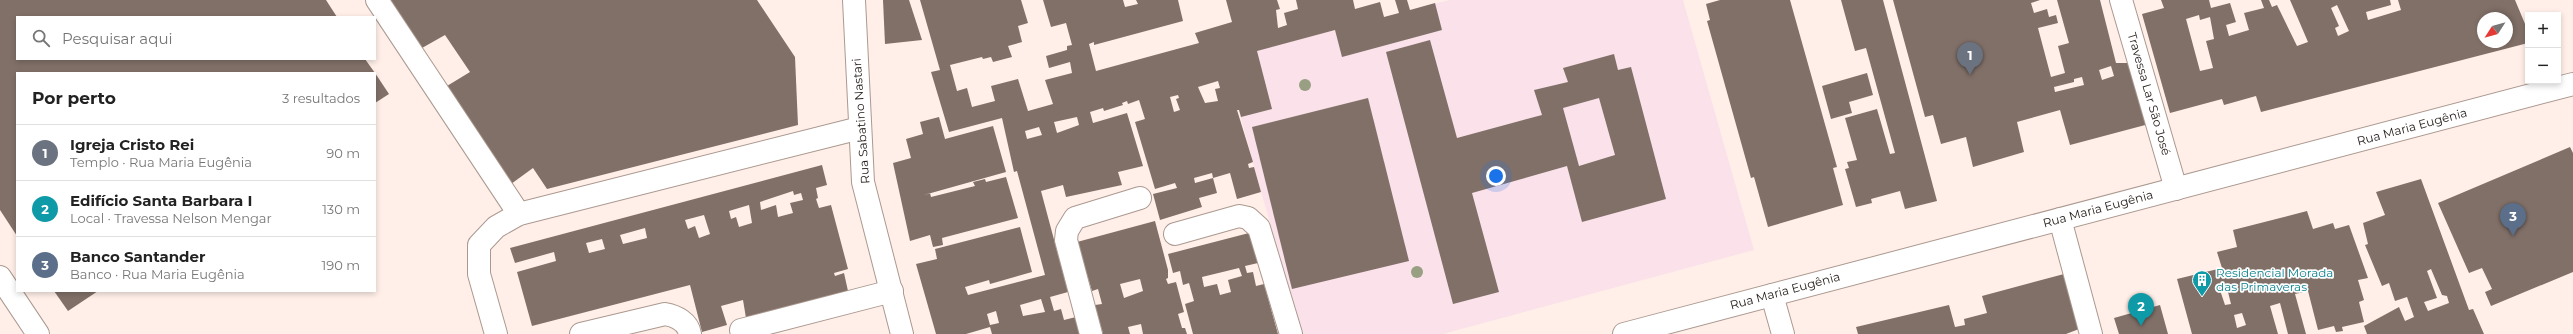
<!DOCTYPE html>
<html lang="pt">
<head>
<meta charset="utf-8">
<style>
	:root { --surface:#fff; --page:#f2f2f2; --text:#222; --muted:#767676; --line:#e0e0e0; --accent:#1d6573 }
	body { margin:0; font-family:Montserrat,sans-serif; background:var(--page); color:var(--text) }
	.controls { position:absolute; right:12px; top:12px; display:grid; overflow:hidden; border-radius:0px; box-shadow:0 2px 6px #0003 }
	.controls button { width:36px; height:36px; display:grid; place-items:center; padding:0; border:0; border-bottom:1px solid var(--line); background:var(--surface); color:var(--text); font:20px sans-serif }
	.compass { position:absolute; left:2477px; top:12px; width:36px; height:36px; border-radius:50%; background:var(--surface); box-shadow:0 2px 6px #0003; rotate:234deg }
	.you { position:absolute; left:1496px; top:176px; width:14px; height:14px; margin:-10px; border:3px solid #fff; border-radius:50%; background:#1a73e8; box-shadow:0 0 0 6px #1a73e833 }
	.badge { display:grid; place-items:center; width:26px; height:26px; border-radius:50%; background:var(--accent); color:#fff; font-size:13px; font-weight:700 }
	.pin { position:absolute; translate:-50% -33px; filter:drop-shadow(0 1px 2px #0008) }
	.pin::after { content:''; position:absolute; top:21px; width:14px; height:12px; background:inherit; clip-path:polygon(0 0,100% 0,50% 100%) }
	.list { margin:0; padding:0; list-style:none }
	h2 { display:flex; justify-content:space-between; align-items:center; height:52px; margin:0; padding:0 16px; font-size:17px }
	h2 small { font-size:13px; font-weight:400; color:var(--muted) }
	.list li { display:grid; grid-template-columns:26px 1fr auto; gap:12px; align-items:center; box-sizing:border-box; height:56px; padding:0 16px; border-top:1px solid var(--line) }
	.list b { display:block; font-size:15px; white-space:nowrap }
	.list p { margin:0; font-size:13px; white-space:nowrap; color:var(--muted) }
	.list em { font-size:13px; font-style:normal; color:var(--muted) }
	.icon { flex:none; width:22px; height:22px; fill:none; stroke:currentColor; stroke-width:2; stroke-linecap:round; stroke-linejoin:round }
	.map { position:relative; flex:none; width:2573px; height:334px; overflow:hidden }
	.search { position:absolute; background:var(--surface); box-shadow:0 2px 6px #0003; left:16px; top:16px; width:360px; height:44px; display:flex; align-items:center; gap:10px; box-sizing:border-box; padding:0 14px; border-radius:0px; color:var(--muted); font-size:15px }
	.panel { position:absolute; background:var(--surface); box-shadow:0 2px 6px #0003; left:16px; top:72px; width:360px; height:220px; border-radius:0px }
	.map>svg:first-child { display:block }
	.education { fill:#fae1ea }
	.building { fill:#817068; fill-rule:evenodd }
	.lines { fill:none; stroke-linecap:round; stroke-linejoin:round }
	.minor-casing { stroke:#ab9990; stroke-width:24 }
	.minor { stroke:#fff; stroke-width:22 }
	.tree { fill:#989f83 }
	.labels { text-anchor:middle; stroke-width:3.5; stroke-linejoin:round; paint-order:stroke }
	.street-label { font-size:12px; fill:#28211e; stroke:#fff }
	.culture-label { font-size:12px; fill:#0d838f; stroke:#fff; text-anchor:start }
</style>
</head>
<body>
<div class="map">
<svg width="2573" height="334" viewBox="0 0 2573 334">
	<rect width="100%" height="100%" fill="#ffefe8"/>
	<path class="education" d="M1449,0H1683L1754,250L1443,334H1303L1261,192L1225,59Z"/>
	<g class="building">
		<path d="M0,0H326L337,17H17V59H365L375,73H17V236L0,210Z"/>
		<path d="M390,0H757L795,57L798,125L547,189L533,168L511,184L447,86L470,72L445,35L422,48Z"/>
		<path d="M883,0H909L922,40L885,44Z"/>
		<path d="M920,0H1021L1028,23L1018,26L1022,42L1008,46L1012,57L993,62L991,57L983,59L982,57L950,65L957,91L967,88L972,107L995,101L991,86L1018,79L1028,111L1053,104L1045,80L1072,73L1070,62L1049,68L1046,56L1067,50V46L1072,45L1066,23L1051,27L1043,0H1123L1125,7L1138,4L1136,0H1178L1183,21L1094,45V42L1089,44L1096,71L1199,43L1195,33L1232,22L1226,0H1277L1280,9L1276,10L1278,28L1287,25L1284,13L1298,9L1296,0H1353L1355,9L1380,2L1384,17L1399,13L1395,0H1407L1410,10L1435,3L1442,30L1342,57L1335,30L1257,51L1272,109L1241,117L1239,110H1237L1253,162L1248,164L1249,168L1254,167L1261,192L1237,199L1230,173L1213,178L1212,173L1194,178L1195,183L1213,178L1217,193L1199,198L1202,207L1160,220L1153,194L1177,188L1175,183L1155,189L1135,122L1145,119L1139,100L1128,104L1127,101L1122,103L1123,105L1104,111L1103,108L1090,112L1093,123L1127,113L1143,166L1118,172L1122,185L1066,197L1063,185L1041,191L1068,292L1050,297L1054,311L1061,309L1064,320L1076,317L1080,334H992L990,327L966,334H936L916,264L937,259L935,249L1020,227L1032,272L990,284L989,280L965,287L968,295L1045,275L1017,171L1014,172L1002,118L949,132L931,72L940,70ZM1218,81L1220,88L1215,89L1218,101L1205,103L1198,87ZM1178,95L1179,98L1176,99L1180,110L1174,112L1170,97ZM1077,117L1079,125L1057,133L1054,122ZM1039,127L1042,135L1027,139L1025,131ZM1041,299L1045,312L1023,316L1020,305ZM996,311L999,323L990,325L987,314Z"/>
		<path d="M1720,0H1790L1837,167L1833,168L1843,205L1768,227L1754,177L1751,178L1707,21L1710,20L1706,4Z"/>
		<path d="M1841,0H1883L1937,201L1905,209L1900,191L1871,199L1872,203L1856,207L1845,169L1849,168L1847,162L1857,160L1845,118L1877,109L1890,154L1895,153L1866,48L1855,51Z"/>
		<path d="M1893,0H2040L2031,3L2034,13L2047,9L2049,17L2056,15L2058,23L2038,28L2051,77L2065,73L2058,46L2069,43L2057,0H2100L2116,63H2132L2149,124L2070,145L2060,110L2017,122L2024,152L1973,167L1966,137L1941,144L1933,115L1925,117ZM2111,66L2114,76L2102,80L2099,70ZM2082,77L2084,85L2055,92L2054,87L2074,82V79Z"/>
		<path d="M2161,0H2209L2211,8L2230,3L2236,22L2226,25L2229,36L2249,30L2244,13L2264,8L2261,0H2269L2272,7L2277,5L2297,46L2308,42L2290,0H2390L2391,5L2366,12L2368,20L2401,10L2398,0H2515L2528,31V43L2261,112L2256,96L2224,105L2222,99L2170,113L2142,14L2164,8ZM2337,5L2349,31L2338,36L2335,28L2339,26L2331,8ZM2199,15L2200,20L2210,17L2214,39L2206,41L2213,68L2200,71L2186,19ZM2483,18H2507V42H2483Z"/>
		<path d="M1430,40L1457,138L1542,115L1534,90L1568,82L1563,68L1614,54L1618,70L1631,67L1666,199L1582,222L1567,166L1472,193L1499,292L1453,304L1386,52ZM1599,98L1615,155L1579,166L1563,108Z"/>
		<path d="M375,73L389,94L375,103Z"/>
		<path d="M1867,73L1873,95L1849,102L1852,113L1831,119L1822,86Z"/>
		<path d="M1368,98L1409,261L1292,289L1252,127Z"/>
		<path d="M939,117L945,139L993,126L1006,172L924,195L930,193L931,197L975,186L973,182L985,179L986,182L1006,177L1018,218L942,238L943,245L933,247L930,235L910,241L893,163L911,158L906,139L923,134L920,122Z"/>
		<path d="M2570,147L2573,153V272L2491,306L2485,292L2492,289L2482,268L2469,273L2438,203Z"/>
		<path d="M822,165L827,185L816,188L818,198L816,199L819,208L831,205L848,269L834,273L835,276L844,273L848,291L746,318L743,300L721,306L727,325L702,332L690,285L532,326L517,272L556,261L554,252L515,263L510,248ZM793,191L794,195L801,193L803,200L790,203L793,213L778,217L776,205L761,210L760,202ZM749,205L752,223L739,227L736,217L731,219L729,211ZM704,215L710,234L699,238L695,226L688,229L685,220ZM645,228L647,238L623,244L620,235ZM602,239L605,249L589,253L586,243Z"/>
		<path d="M2421,179L2469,310L2473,309L2484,334H2367L2364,326L2399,307L2405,321L2414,317L2407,297L2395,301L2389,283L2382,286L2365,245L2368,244L2363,223L2385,215L2376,192ZM2431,269L2442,295L2447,296L2449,303L2428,311L2424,302L2437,298L2427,271Z"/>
		<path d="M2307,211L2313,229L2333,223L2335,229L2349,225L2368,278L2358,280L2364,300L2359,302L2364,322L2342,327L2343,331L2336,332L2334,326L2318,330L2308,291L2295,294L2306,334H2288L2280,303L2270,306L2278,334H2192L2177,279L2222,268L2217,252L2237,247L2233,230ZM2227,288L2231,304L2225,305L2220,290ZM2242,313L2246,325L2237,328L2234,315Z"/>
		<path d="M1155,221L1168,270V278L1166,279L1168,284L1176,282L1184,312L1178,314L1182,328H1185L1187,334H1143L1141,324L1128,327L1130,334H1103L1095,305L1102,304L1098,289L1092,291L1077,242ZM1140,279L1143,291L1124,298L1120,284Z"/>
		<path d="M1249,233L1258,263L1245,266L1247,273L1253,272L1256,286L1264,284L1278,334H1193L1185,304L1194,301L1189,283L1183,285L1180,271L1173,273L1168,254ZM1239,268L1242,276L1228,280L1231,292L1220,295L1217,284L1204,287L1202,277Z"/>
		<path d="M2064,274L2079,329L2066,334H1858L1856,327L1949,305L1955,327L1965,325L1964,319L1987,313L1982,296Z"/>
		<path d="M54,291H98L68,311Z"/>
		<path d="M2160,305L2168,334H2119L2114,318Z"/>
	</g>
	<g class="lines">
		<defs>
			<g id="minor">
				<path d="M377,0L519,214"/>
				<path d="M854,0L863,182L902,334"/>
				<path d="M2121,0L2176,189"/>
				<path d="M2060,219L2091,334"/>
				<path d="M1175,234L1239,216L1248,218L1259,228L1291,334"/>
				<path d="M0,277L38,334"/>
				<path d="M1772,295L1783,334"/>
				<path d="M741,330L892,291"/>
				<path d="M496,334L479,274V245L496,227L519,214L860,128"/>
				<path d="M581,334L665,314C676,316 688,322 690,334"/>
				<path d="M1091,334L1066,240L1067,231L1075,218L1140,198"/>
				<path d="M1624,334L2573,84"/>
			</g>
		</defs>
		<use href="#minor" class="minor-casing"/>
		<use href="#minor" class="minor"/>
	</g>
	<g class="tree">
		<circle cx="1305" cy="85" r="6"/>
		<circle cx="1417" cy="272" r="6"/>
	</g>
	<defs>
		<symbol id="building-pin" viewBox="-11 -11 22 30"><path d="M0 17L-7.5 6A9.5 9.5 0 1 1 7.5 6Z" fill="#0f9aa8" stroke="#fff"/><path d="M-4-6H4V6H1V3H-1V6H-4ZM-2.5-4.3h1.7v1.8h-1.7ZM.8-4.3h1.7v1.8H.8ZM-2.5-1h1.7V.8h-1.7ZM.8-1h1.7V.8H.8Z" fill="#fff"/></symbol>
	</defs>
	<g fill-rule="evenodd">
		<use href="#building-pin" x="2191" y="269" width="22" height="30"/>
	</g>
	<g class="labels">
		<g class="street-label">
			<text transform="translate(2149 94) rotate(74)" y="4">Travessa Lar São José</text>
			<text transform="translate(861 121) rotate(-94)" y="4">Rua Sabatino Nastari</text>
			<text transform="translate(2412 127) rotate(-15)" y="4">Rua Maria Eugênia</text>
			<text transform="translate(2098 209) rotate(-15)" y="4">Rua Maria Eugênia</text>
			<text transform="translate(1785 291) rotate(-15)" y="4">Rua Maria Eugênia</text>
		</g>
		<g class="culture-label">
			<text x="2216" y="277">Residencial Morada<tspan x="2216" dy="14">das Primaveras</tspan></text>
		</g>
	</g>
</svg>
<div class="controls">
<button>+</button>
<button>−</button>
</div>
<svg class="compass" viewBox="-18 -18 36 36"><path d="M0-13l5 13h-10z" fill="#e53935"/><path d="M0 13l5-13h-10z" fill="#767676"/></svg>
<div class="you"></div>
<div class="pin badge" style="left:1970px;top:75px;background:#6b7280">1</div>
<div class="pin badge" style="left:2141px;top:326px;background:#0f9aa8">2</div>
<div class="pin badge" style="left:2513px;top:236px;background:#5c6f8a">3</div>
<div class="search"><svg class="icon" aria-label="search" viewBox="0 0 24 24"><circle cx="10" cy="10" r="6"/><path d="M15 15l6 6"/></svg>Pesquisar aqui</div>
<section class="panel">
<h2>Por perto<small>3 resultados</small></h2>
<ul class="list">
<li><span class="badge" style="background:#6b7280">1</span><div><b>Igreja Cristo Rei</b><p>Templo · Rua Maria Eugênia</p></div><em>90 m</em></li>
<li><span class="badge" style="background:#0f9aa8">2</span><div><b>Edifício Santa Barbara I</b><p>Local · Travessa Nelson Mengar</p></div><em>130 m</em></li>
<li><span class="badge" style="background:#5c6f8a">3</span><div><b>Banco Santander</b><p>Banco · Rua Maria Eugênia</p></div><em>190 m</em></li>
</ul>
</section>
</div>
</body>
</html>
